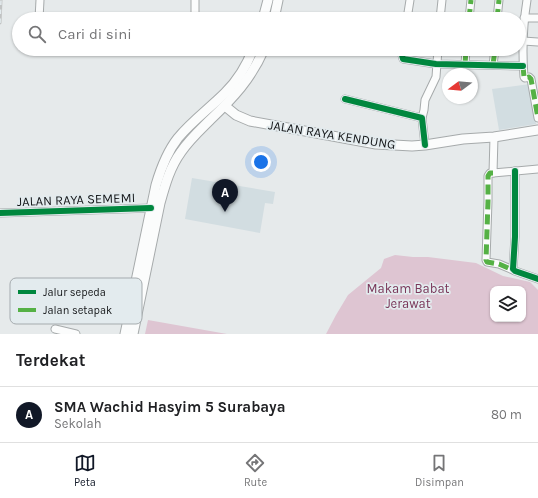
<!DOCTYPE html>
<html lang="id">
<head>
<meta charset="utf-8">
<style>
	:root { --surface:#fff; --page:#f2f2f2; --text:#202124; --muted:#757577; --line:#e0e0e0; --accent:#111827 }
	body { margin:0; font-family:Karla,sans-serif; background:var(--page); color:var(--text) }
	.controls { position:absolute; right:12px; bottom:12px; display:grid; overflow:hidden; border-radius:8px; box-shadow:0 1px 3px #0004 }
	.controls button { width:36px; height:36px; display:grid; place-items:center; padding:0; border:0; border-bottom:1px solid var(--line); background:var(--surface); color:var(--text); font:20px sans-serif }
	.compass { position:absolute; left:442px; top:68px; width:36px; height:36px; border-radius:50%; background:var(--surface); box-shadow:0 1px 3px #0004; rotate:254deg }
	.you { position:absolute; left:261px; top:162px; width:14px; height:14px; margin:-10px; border:3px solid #fff; border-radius:50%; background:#1a73e8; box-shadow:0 0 0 6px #1a73e833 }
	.badge { display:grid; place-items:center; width:26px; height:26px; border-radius:50%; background:var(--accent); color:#fff; font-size:13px; font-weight:700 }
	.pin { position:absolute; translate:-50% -33px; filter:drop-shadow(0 1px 2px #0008) }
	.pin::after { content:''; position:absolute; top:21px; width:14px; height:12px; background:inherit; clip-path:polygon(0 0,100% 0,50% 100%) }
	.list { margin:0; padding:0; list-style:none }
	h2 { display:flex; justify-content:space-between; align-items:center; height:52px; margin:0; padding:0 16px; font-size:17px }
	h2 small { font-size:13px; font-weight:400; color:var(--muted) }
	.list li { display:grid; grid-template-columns:26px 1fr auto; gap:12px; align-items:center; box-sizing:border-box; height:56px; padding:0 16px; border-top:1px solid var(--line) }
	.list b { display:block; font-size:15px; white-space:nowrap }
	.list p { margin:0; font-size:13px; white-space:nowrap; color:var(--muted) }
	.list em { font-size:13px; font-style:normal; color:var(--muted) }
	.icon { flex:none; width:22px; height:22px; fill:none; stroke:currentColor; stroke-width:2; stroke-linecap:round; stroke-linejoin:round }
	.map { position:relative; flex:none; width:538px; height:334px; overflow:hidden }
	.search { position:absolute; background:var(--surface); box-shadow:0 1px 3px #0004; left:12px; right:12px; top:12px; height:44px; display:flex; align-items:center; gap:10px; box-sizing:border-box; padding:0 14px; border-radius:22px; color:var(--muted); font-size:15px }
	.sheet { height:108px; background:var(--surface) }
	nav { display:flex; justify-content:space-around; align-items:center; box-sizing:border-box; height:56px; border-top:1px solid var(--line); background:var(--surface); font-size:11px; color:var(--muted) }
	nav a { display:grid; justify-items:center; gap:2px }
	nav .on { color:var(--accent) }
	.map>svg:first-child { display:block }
	.built { fill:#d2dde1 }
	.green { fill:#dec5d2; fill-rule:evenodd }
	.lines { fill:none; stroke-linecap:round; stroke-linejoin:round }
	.street-casing { stroke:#a6aaab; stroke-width:9 }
	.secondary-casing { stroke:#a6aaab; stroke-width:11 }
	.street { stroke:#fbfcfc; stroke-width:7 }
	.secondary { stroke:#fbfcfc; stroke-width:9 }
	.rail-casing { stroke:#c1c3c3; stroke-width:3 }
	.rail { stroke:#e3ebee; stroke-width:1.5; stroke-dasharray:4.5; stroke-linecap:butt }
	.quiet { stroke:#55b145; stroke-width:5; stroke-dasharray:10 5; stroke-linecap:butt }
	.cycleway-casing { stroke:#e3ebee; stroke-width:8 }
	.cycleway { stroke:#00873e; stroke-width:6 }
	.labels { text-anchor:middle; stroke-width:3.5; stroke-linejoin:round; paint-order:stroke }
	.street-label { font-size:13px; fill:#141618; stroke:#e3ebee }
	.park-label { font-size:13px; fill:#7a375a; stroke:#e3ebee }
	.key { fill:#e3ebee; stroke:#a5abae; stroke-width:1 }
	.key-label { font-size:11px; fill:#141618 }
</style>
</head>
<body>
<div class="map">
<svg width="538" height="334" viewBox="0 0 538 334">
	<rect width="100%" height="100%" fill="#e6eaeb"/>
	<g class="built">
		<path d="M530,84L536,124L499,130L492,89Z"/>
		<path d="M192,178L275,192L273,204L265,203L260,233L185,219Z"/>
	</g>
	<g class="green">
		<path d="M395,255L413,257H428L476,263L503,276L530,282L538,290V334H326L336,315L348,295L381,268L384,259ZM493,289H523V319H493Z"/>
		<path d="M148,320L227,334H145Z"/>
	</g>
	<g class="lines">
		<defs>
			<g id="street">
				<path d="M527,0C523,25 522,51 524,77L525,78L529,77L531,79L538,118"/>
				<path d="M524,18H538"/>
				<path d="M39,19L40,0"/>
				<path d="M195,19V0"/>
				<path d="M407,19L410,0"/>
				<path d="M440,19L442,0"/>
				<path d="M469,19L471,0"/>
				<path d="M497,19L499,0"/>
				<path d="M523,41L538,42"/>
				<path d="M403,49L402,55L403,59L436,64L523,66"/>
				<path d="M465,65L466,49"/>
				<path d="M493,65L495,49"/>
				<path d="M345,99L422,118L425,145"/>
				<path d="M422,118L424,110L425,100L436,77L438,49"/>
				<path d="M494,137L493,173L538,169"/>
				<path d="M515,171V237L513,269L515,271L538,279"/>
				<path d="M493,173H490L488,176V201L486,260L487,262L499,264L513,270"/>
				<path d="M0,213L151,208"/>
				<path d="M104,301L130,309"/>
				<path d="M55,329L76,334"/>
			</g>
			<g id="secondary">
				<path d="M263,19L268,0"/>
				<path d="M274,19L278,0"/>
				<path d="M225,106L236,115L250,121L376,144L412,146L425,145L463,139L494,137L538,130"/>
				<path d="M125,334L156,185C161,168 167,152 178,138C192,121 210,108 225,93C238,80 247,65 253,49"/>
				<path d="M133,334L160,203C165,185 170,167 181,152C189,140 200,130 210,120C233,98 251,79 264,49"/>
			</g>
		</defs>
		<use href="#street" class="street-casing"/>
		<use href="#secondary" class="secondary-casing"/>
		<use href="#street" class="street"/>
		<use href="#secondary" class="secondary"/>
		<defs>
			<path id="rail" d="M0,23L1,0"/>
		</defs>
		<use href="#rail" class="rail-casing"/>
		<use href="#rail" class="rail"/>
		<g class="quiet">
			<path d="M469,19L471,0"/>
			<path d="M497,19L499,0"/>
			<path d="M465,65L466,49"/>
			<path d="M493,65L495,49"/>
			<path d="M523,66L524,77L525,78L529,77L531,79L538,118"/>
			<path d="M493,173H490L488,176V201L486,260L487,262L499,264L513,270"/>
		</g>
		<defs>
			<g id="cycleway">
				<path d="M403,49L402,55L403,59L436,64L523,66"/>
				<path d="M345,99L422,118L425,145"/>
				<path d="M515,171V237L513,269L515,271L538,279"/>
				<path d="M0,213L151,208"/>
			</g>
		</defs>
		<use href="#cycleway" class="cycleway-casing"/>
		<use href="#cycleway" class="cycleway"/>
	</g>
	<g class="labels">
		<g class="street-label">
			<text transform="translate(332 134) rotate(9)" y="5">JALAN RAYA KENDUNG</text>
			<text transform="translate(76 199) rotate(-2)" y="5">JALAN RAYA SEMEMI</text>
		</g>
		<g class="park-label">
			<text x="408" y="293">Makam Babat<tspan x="408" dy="15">Jerawat</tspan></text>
		</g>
	</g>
	<rect x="10" y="278" width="132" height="46" rx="6" class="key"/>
	<rect x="18" y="290" width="18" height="4" fill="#00873e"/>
	<rect x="18" y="308" width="18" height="4" fill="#55b145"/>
	<g class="key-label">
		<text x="43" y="296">Jalur sepeda</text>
		<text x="43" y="314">Jalan setapak</text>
	</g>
</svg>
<div class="controls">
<button><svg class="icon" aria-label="layers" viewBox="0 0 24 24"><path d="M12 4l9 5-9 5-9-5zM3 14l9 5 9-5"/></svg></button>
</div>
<svg class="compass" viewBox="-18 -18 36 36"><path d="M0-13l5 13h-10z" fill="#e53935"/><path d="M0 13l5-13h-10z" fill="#757577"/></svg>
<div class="you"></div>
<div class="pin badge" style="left:225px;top:212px">A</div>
<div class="search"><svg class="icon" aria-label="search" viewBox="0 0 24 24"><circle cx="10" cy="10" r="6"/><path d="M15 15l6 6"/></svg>Cari di sini</div>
</div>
<section class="sheet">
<h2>Terdekat<small></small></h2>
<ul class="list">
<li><span class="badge">A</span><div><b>SMA Wachid Hasyim 5 Surabaya</b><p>Sekolah</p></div><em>80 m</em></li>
</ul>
</section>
<nav>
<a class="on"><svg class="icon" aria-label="map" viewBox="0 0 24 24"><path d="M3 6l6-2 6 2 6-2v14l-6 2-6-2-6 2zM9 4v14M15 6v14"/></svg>Peta</a>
<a><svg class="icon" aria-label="directions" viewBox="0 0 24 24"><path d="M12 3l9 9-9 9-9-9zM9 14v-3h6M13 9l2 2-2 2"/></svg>Rute</a>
<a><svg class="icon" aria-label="saved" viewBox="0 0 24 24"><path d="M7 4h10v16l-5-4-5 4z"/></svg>Disimpan</a>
</nav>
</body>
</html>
